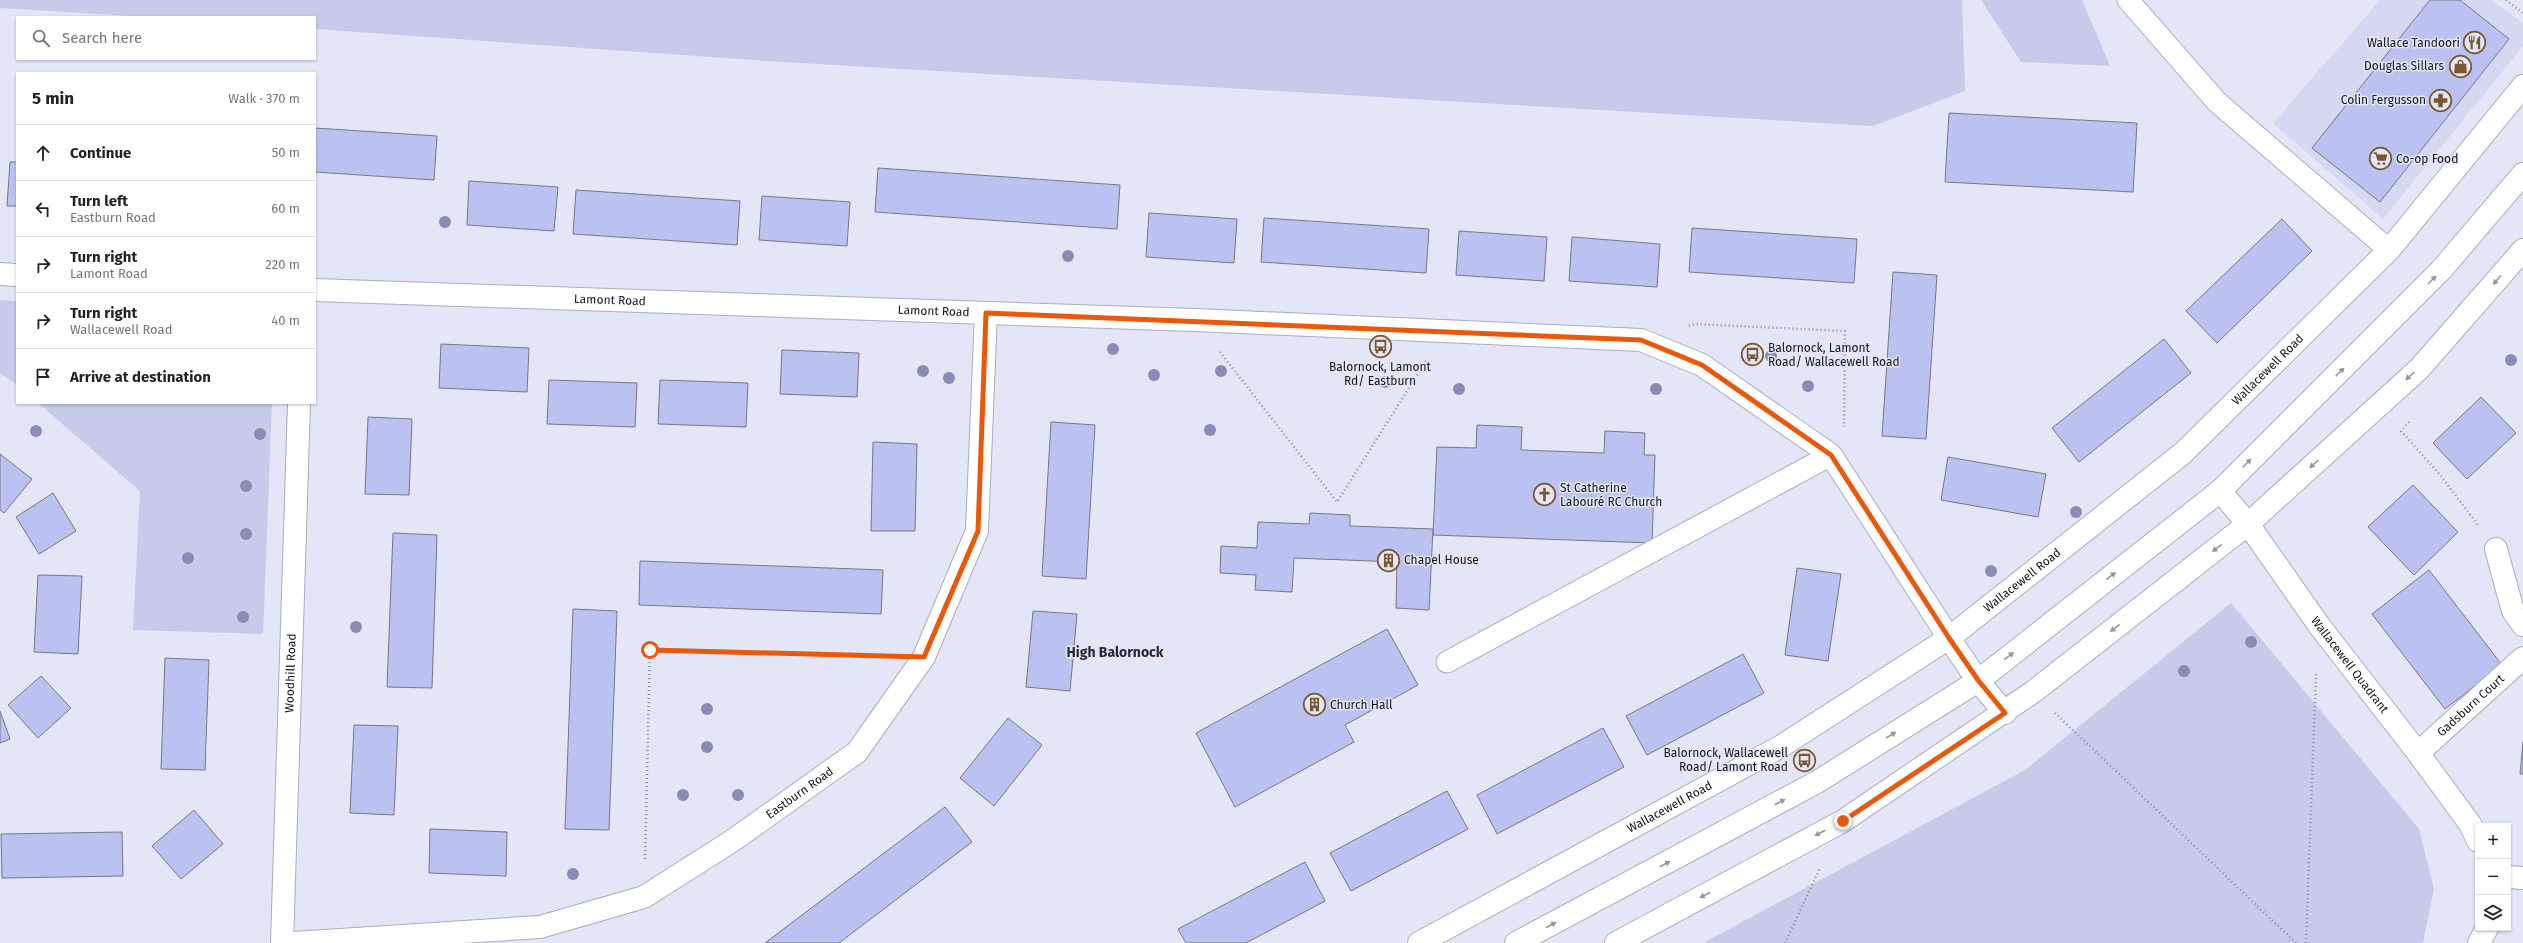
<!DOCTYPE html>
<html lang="en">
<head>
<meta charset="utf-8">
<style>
	:root { --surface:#fff; --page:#f2f2f2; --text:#222; --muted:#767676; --line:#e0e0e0 }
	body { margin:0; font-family:"Fira Sans",sans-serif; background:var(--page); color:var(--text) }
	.controls { position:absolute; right:12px; bottom:12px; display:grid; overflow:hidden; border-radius:0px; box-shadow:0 1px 3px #0004 }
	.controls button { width:36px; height:36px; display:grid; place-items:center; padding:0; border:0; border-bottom:1px solid var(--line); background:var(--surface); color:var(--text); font:20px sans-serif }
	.stop { position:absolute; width:12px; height:12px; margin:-9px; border:3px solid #ea580c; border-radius:50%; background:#fff }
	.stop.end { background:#ea580c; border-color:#fff; box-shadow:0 1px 4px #0008 }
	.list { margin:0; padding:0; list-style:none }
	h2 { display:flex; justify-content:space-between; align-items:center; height:52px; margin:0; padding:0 16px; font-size:17px }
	h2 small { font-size:13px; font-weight:400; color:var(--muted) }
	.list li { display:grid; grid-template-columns:26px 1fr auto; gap:12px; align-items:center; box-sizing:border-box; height:56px; padding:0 16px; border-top:1px solid var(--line) }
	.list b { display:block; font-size:15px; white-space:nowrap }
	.list p { margin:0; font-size:13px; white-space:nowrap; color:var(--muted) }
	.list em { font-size:13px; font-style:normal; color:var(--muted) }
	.icon { flex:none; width:22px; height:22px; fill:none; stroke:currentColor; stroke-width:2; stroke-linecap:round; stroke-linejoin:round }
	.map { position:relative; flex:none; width:2523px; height:943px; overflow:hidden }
	.search { position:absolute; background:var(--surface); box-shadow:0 1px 3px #0004; left:16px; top:16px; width:300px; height:44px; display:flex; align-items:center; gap:10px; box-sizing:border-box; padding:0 14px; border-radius:0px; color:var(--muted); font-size:15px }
	.panel { position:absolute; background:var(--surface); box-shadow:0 1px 3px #0004; left:16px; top:72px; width:300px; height:332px; border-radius:0px }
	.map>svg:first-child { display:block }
	.built { fill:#d4d8f1 }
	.green { fill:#c6cbea }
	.building { fill:#bbc2f1; stroke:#767887 }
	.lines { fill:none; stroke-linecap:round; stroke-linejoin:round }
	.service-casing { stroke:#abadbe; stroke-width:23 }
	.minor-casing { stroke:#abadbe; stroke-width:24 }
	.tertiary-casing { stroke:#abadbe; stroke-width:24 }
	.path { stroke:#8e909c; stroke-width:2.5; stroke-dasharray:1 3; stroke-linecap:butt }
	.service { stroke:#fff; stroke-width:21 }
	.minor { stroke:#fff; stroke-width:22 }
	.tertiary { stroke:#fff; stroke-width:22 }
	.tree { fill:#898cb4 }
	.oneway { fill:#959698 }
	.route { stroke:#ea580c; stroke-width:5 }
	.labels { text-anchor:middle; stroke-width:3; stroke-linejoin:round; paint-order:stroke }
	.poi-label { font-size:12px; fill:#14151b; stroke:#e3e6f7; text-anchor:start }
	.street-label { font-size:12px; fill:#14151b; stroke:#e3e6f7 }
	.quarter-label { font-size:14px; font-weight:bold; fill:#272936; stroke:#e3e6f7 }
</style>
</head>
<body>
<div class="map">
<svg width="2523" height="943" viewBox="0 0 2523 943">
	<rect width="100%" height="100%" fill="#e3e6f7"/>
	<path class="built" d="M2380,0H2492L2523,23V46L2383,219L2273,123Z"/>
	<g class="green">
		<path d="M0,0H1962L1965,91L1873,126L766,61L315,29V17H147L0,8Z"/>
		<path d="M1981,0H2082L2110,66L2021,62Z"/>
		<path d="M0,300L17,301V385L0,373Z"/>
		<path d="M38,403H272L263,634L133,630L140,491Z"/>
		<path d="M2231,603L2419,829L2434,889L2423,943H1703L2025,770Z"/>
	</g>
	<g class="building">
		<path d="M2430,0H2460L2509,39L2380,202L2312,148Z"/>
		<path d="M1949,113L2137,123L2133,192L1945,182Z"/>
		<path d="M315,128L437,136L434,180L315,172Z"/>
		<path d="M10,162H17V206H7Z"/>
		<path d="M878,168L1120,185L1117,229L875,212Z"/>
		<path d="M469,181L558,187L554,231L467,225Z"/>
		<path d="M576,190L740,201L737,245L573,234Z"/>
		<path d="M762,196L850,202L847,246L759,240Z"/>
		<path d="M1149,213L1237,219L1234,263L1146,257Z"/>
		<path d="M1264,218L1429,229L1426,273L1261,262Z"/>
		<path d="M2282,219L2312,251L2217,343L2186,311Z"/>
		<path d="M1692,228L1857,239L1854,283L1689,272Z"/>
		<path d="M1459,231L1547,237L1544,281L1456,275Z"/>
		<path d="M1572,237L1660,244L1657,287L1569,281Z"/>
		<path d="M1893,272L1937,275L1926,439L1882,436Z"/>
		<path d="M2164,339L2191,373L2079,462L2052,428Z"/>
		<path d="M441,344L529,348L527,392L439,388Z"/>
		<path d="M782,350L859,353L857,397L780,394Z"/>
		<path d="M549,380L637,383L635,427L547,424Z"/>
		<path d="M660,380L748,383L746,427L658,424Z"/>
		<path d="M2481,397L2516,433L2467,479L2433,443Z"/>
		<path d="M368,417L412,419L409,495L365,494Z"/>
		<path d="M1051,422L1095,425L1086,579L1042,576Z"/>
		<path d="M1477,425L1522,427L1521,450L1604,453L1605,431L1645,433L1644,455H1655L1652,543L1433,535L1437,447L1476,448Z"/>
		<path d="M873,442L917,444L915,531H871Z"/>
		<path d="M0,454L32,479L4,513L0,510Z"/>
		<path d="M1948,457L2046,474L2038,517L1941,500Z"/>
		<path d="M2413,485L2458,532L2414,575L2368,527Z"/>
		<path d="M53,493L76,531L39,554L16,517Z"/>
		<path d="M1310,513L1350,515V526L1433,529L1429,610L1396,608L1397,562L1294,558L1292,592L1255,590L1256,575L1220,573L1221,546L1257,548L1258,522L1309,524Z"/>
		<path d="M393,533L437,535L432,688L387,687Z"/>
		<path d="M640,561L883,570L881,614L639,605Z"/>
		<path d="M1797,568L1841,574L1828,661L1785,655Z"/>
		<path d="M2429,570L2502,665L2445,709L2372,614Z"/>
		<path d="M38,575L82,576L78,654L34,652Z"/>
		<path d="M573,609L617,611L609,830L565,829Z"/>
		<path d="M1033,611L1077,614L1070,691L1026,687Z"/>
		<path d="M1387,629L1418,685L1345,725L1354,742L1235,807L1196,733Z"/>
		<path d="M1743,654L1764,693L1647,755L1626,716Z"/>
		<path d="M165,658L209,660L205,770L161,769Z"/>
		<path d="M41,676L71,708L38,738L8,705Z"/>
		<path d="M0,711L10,739L0,743Z"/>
		<path d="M1008,718L1042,745L994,806L960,778Z"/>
		<path d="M354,725L398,726L394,815L350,813Z"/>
		<path d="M1603,728L1624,767L1497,834L1477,795Z"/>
		<path d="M2523,742V774H2520Z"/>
		<path d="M1447,791L1468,829L1351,891L1330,853Z"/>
		<path d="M945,807L972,842L839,943H765Z"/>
		<path d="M194,810L223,844L181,879L152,846Z"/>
		<path d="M430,829L507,832L506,876L429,873Z"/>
		<path d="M122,832L123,876L2,878L1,834Z"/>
		<path d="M1305,862L1325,901L1246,943H1186L1178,929Z"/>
	</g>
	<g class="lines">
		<defs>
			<g id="service">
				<path d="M2128,0L2217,102L2389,250"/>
				<path d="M1447,662L1831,455"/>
			</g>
			<g id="minor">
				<path id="s1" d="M2220,491L2248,524L2318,624L2418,753L2470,824L2478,841"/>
				<path d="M2496,549L2513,611L2523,625"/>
				<path id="s2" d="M2418,753L2523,658"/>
				<path d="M2508,877L2523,878"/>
				<path id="s3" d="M282,943L299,403"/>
				<path id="s4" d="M294,943L540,927L644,897L732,841L857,752L924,657L977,531L986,313"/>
				<path id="s5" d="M1419,943L1780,747L1949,638L2183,453L2389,250L2523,86"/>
				<path d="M2479,943L2487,928"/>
			</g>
			<g id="tertiary">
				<path d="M0,274L17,275"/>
				<path id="s6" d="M315,290L1195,320L1641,340L1702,365L1831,455L1949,638L1978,681L2005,713"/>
				<path d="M1516,943L1817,782L1978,681L2220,491L2442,269L2523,174"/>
				<path d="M1616,943L1843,821L2033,692L2248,524L2419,369L2523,250"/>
			</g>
		</defs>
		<use href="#service" class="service-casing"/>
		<use href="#minor" class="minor-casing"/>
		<use href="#tertiary" class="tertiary-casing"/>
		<g class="path">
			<path d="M2506,0L2523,13"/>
			<path d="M1689,326L1695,324L1845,331L1844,427"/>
			<path d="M1220,352L1337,502L1426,361"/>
			<path d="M2409,422L2401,431L2441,476L2478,525"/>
			<path d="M2055,713L2296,943"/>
			<path d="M645,859L650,651L888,656"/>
			<path d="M1785,943L1820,868"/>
			<path d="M2306,943L2316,674"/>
		</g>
		<use href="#service" class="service"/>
		<use href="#minor" class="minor"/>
		<use href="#tertiary" class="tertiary"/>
	</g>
	<g class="tree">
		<circle cx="445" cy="222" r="6"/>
		<circle cx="1068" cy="256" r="6"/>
		<circle cx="1113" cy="349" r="6"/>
		<circle cx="1771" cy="356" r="6"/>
		<circle cx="2511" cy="360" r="6"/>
		<circle cx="923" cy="371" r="6"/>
		<circle cx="1221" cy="371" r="6"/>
		<circle cx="1154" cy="375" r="6"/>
		<circle cx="949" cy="378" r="6"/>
		<circle cx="1385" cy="382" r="6"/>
		<circle cx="1808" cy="386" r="6"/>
		<circle cx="1459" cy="389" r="6"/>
		<circle cx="1656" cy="389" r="6"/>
		<circle cx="1210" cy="430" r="6"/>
		<circle cx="36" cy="431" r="6"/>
		<circle cx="260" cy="434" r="6"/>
		<circle cx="246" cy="486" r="6"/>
		<circle cx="2076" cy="512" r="6"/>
		<circle cx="246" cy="534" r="6"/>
		<circle cx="188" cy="558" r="6"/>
		<circle cx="1991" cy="571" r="6"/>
		<circle cx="243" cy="617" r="6"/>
		<circle cx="356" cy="627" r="6"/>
		<circle cx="2251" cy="642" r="6"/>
		<circle cx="2184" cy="671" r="6"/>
		<circle cx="707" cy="709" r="6"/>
		<circle cx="707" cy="747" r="6"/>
		<circle cx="683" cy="795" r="6"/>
		<circle cx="738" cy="795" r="6"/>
		<circle cx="573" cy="874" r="6"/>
	</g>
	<defs><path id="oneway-solid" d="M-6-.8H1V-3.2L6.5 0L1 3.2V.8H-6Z"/></defs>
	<g class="oneway">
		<use href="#oneway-solid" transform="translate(2432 280) rotate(-45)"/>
		<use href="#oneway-solid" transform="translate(2497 280) rotate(131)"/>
		<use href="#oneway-solid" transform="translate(2340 372) rotate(-45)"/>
		<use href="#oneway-solid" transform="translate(2410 376) rotate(138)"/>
		<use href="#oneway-solid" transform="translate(2247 463) rotate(-45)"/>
		<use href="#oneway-solid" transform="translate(2314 464) rotate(138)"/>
		<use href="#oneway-solid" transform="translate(2217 548) rotate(142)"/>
		<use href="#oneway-solid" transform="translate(2111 576) rotate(-38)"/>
		<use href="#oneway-solid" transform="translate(2115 628) rotate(142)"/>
		<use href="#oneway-solid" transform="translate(2009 656) rotate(-38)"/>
		<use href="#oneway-solid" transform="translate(1891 735) rotate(-32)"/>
		<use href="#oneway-solid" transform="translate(1780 802) rotate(-28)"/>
		<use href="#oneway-solid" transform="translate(1820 833) rotate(152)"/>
		<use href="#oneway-solid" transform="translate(1665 864) rotate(-28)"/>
		<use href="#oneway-solid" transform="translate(1705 895) rotate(152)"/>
		<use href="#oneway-solid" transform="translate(1551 925) rotate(-28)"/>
	</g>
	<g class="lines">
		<path class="route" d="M650,650L924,657L978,531L986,313L1641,340L1702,365L1831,455L1949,638L1978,680L2005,713L1843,821"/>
	</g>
	<defs>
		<symbol id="restaurant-ring" viewBox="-11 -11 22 22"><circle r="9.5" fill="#e3e6f7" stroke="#79572f" stroke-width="1.5"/><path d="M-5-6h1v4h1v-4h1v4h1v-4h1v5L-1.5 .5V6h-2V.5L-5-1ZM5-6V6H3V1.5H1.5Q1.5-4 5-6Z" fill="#79572f"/></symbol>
		<symbol id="shop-ring" viewBox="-11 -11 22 22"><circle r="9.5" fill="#e3e6f7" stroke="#79572f" stroke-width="1.5"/><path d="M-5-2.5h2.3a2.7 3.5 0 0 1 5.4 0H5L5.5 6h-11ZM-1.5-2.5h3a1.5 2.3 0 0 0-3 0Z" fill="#79572f"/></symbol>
		<symbol id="pharmacy-ring" viewBox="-11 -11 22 22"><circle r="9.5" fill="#e3e6f7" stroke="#79572f" stroke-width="1.5"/><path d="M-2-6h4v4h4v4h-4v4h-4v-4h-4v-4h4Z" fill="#79572f"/></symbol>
		<symbol id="supermarket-ring" viewBox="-11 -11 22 22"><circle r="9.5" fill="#e3e6f7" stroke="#79572f" stroke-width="1.5"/><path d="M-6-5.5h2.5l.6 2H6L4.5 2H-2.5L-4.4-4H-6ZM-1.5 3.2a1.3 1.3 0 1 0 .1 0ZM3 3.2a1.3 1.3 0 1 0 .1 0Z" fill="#79572f"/></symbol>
		<symbol id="bus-ring" viewBox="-11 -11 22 22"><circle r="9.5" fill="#e3e6f7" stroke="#79572f" stroke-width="1.5"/><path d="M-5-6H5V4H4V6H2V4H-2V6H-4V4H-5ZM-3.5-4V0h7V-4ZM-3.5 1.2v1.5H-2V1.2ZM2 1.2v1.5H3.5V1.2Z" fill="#79572f"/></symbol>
		<symbol id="church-ring" viewBox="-11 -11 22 22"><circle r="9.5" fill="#e3e6f7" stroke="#79572f" stroke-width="1.5"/><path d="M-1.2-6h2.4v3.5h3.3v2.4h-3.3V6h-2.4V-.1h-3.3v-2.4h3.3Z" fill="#79572f"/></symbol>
		<symbol id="building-ring" viewBox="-11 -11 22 22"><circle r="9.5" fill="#e3e6f7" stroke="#79572f" stroke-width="1.5"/><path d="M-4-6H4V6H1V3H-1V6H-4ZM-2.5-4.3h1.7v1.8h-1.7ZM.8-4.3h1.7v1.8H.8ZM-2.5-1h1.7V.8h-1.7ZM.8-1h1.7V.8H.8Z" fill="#79572f"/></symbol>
	</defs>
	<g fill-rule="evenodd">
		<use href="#restaurant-ring" x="2462" y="30" width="25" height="25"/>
		<use href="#shop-ring" x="2448" y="54" width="25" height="25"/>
		<use href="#pharmacy-ring" x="2428" y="88" width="25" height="25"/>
		<use href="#supermarket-ring" x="2368" y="146" width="25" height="25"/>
		<use href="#bus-ring" x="1368" y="334" width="25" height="25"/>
		<use href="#bus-ring" x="1740" y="342" width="25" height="25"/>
		<use href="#church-ring" x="1532" y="482" width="25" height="25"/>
		<use href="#building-ring" x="1376" y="548" width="25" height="25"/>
		<use href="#building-ring" x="1302" y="692" width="25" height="25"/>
		<use href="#bus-ring" x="1792" y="748" width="25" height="25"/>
	</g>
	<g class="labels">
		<g class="poi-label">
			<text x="2460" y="47" text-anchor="end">Wallace Tandoori</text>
			<text x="2444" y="70" text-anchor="end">Douglas Sillars</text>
			<text x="2426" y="104" text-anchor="end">Colin Fergusson</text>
			<text x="2396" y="163">Co-op Food</text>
			<text x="1768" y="352">Balornock, Lamont<tspan x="1768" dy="14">Road/ Wallacewell Road</tspan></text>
			<text x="1380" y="371" text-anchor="middle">Balornock, Lamont<tspan x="1380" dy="14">Rd/ Eastburn</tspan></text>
			<text x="1560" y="492">St Catherine<tspan x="1560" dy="14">Labouré RC Church</tspan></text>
			<text x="1404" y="564">Chapel House</text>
			<text x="1330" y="709">Church Hall</text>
			<text x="1788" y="757" text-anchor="end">Balornock, Wallacewell<tspan x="1788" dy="14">Road/ Lamont Road</tspan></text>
		</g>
		<g class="street-label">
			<text dy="4" stroke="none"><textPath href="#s6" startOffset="295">Lamont Road</textPath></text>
			<text dy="4" stroke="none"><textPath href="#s6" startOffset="619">Lamont Road</textPath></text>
			<text dy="4" stroke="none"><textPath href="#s5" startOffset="1029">Wallacewell Road</textPath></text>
			<text dy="4" stroke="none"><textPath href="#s5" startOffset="705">Wallacewell Road</textPath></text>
			<text dy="4" stroke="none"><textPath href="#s1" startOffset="217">Wallacewell Quadrant</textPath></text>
			<text dy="4" stroke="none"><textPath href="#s3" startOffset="270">Woodhill Road</textPath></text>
			<text dy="4" stroke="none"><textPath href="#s2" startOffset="71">Gadsburn Court</textPath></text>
			<text dy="4" stroke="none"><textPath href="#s4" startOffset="542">Eastburn Road</textPath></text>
			<text dy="4" stroke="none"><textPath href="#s5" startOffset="285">Wallacewell Road</textPath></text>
		</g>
		<g class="quarter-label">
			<text x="1115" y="657">High Balornock</text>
		</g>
	</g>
</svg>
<div class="controls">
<button>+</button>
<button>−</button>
<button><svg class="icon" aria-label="layers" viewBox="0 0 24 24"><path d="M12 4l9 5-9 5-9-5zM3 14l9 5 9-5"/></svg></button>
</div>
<div class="stop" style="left:650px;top:650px"></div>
<div class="stop end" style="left:1843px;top:821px"></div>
<div class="search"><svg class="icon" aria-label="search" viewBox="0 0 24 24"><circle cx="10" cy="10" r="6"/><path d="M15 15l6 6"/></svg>Search here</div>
<section class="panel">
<h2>5 min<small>Walk · 370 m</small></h2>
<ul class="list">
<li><svg class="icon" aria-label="ahead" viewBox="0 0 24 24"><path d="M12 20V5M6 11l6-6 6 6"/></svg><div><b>Continue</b></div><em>50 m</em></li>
<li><svg class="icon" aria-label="left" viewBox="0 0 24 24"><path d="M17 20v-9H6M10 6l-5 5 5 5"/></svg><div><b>Turn left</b><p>Eastburn Road</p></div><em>60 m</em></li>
<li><svg class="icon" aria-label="right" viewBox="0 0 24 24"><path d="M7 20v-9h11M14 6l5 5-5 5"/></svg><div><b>Turn right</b><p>Lamont Road</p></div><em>220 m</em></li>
<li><svg class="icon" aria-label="right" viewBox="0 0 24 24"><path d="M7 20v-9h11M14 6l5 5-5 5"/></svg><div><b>Turn right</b><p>Wallacewell Road</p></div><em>40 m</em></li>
<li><svg class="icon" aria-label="arrive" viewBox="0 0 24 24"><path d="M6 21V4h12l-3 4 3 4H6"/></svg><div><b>Arrive at destination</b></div></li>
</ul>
</section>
</div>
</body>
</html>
